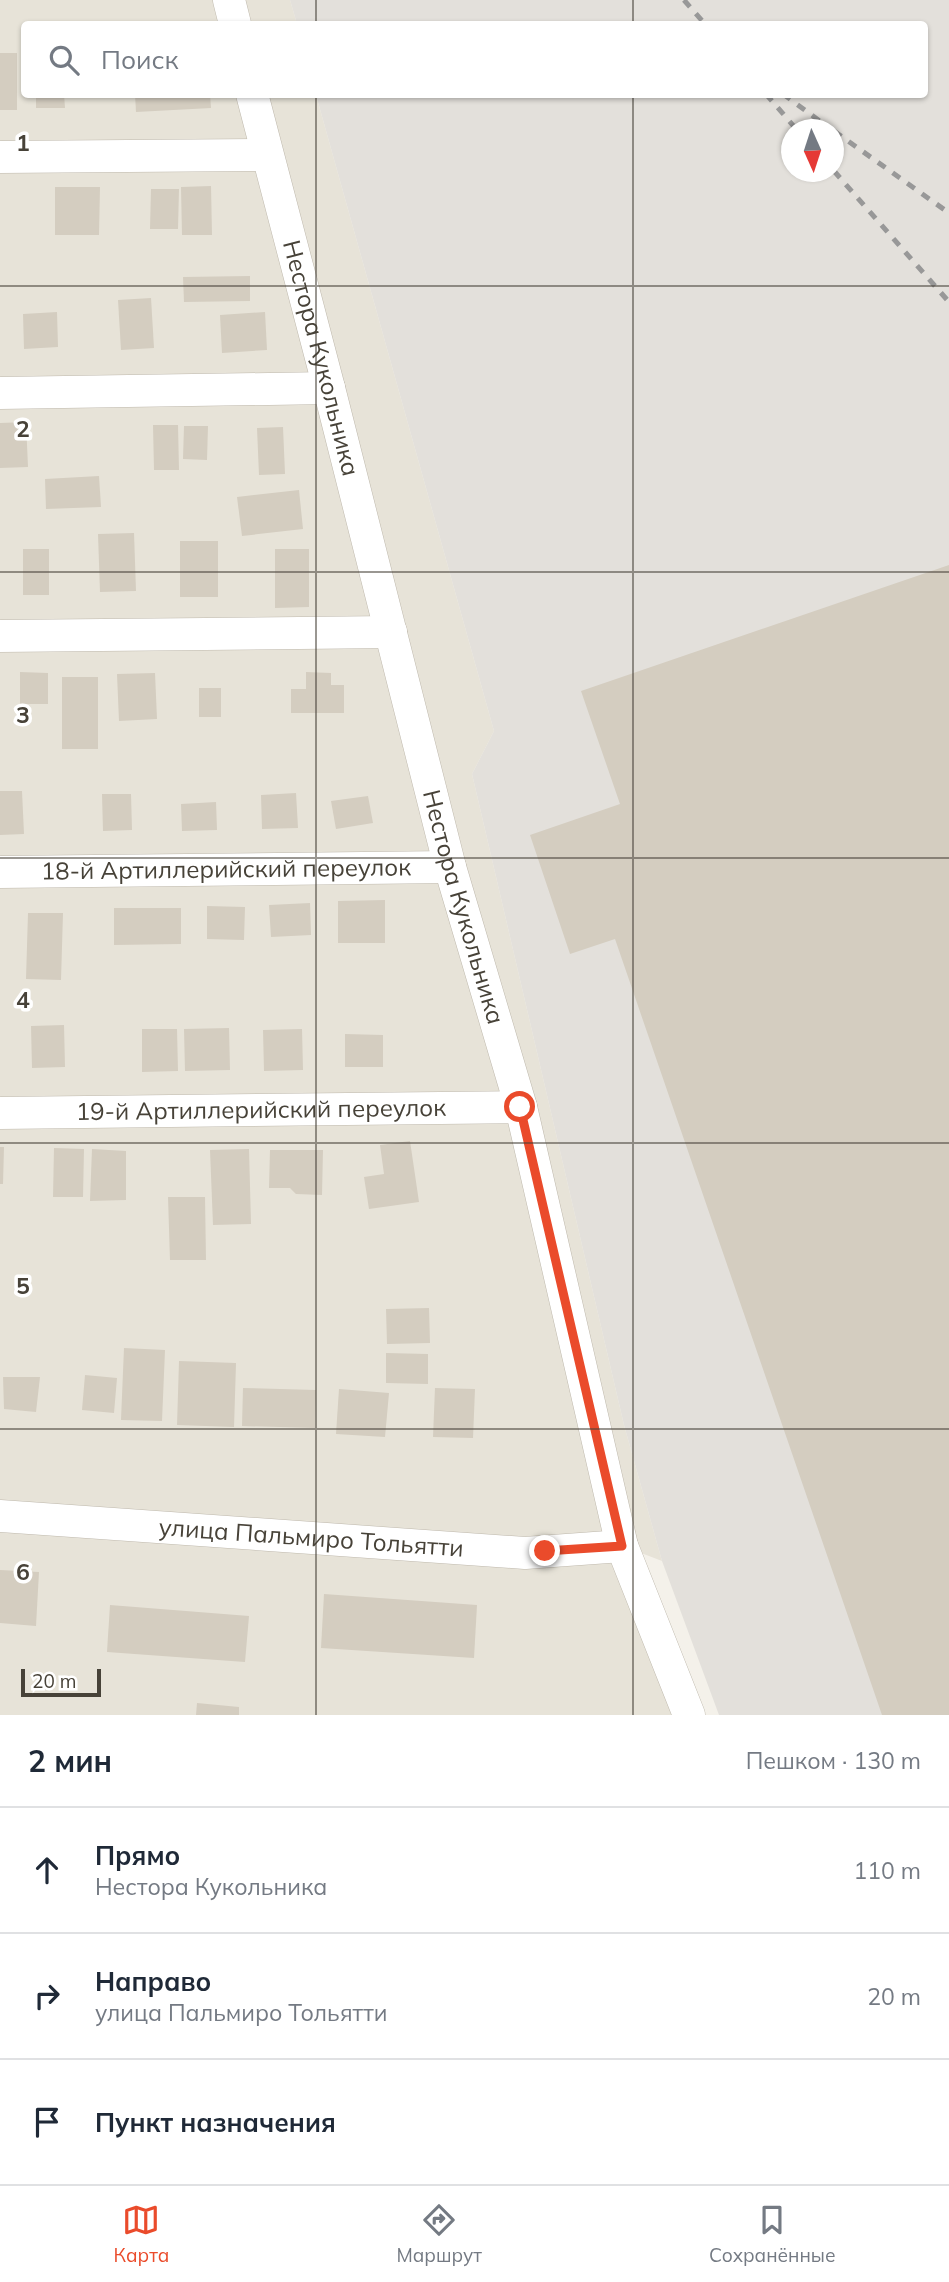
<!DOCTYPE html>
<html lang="ru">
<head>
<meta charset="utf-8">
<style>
	:root { --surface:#fff; --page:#f6f6f7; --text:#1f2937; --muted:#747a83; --line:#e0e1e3; --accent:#ea4b2b }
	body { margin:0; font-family:Mulish,sans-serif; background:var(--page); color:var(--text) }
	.compass { position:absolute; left:781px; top:119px; width:63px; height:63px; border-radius:50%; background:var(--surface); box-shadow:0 2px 5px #0004; rotate:177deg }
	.scale { position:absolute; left:21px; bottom:18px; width:80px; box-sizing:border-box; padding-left:7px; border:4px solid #474238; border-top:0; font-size:19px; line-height:24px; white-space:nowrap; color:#474238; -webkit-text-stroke:5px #fff; paint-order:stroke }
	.stop { position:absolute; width:21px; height:21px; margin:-16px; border:5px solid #ea4b2b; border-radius:50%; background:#fff }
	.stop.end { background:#ea4b2b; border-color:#fff; box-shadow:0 2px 7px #0008 }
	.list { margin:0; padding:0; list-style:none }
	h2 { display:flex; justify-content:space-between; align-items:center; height:91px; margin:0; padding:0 28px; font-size:30px }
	h2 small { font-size:23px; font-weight:400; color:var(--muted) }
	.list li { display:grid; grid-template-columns:46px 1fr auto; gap:21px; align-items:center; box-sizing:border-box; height:126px; padding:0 28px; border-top:2px solid var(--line) }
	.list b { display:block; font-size:26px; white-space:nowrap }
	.list p { margin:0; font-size:23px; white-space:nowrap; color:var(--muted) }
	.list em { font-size:23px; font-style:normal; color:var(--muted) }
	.icon { flex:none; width:38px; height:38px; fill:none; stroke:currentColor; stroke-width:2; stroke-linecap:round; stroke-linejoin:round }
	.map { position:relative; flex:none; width:949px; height:1715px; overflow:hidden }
	.search { position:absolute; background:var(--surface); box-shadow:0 2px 5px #0004; left:21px; right:21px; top:21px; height:77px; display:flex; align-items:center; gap:18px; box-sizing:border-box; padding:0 24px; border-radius:7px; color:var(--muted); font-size:26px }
	.sheet { height:469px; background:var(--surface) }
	nav { display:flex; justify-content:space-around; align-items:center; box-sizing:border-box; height:98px; border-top:2px solid var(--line); background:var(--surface); font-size:19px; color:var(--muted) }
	nav a { display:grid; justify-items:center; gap:4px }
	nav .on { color:var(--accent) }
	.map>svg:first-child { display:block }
	.residential { fill:#e7e3d8 }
	.industrial { fill:#e3e0db; fill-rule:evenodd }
	.building { fill:#d4cdc0 }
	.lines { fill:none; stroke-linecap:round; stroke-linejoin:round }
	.street-casing { stroke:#bfb9ad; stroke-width:33 }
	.street { stroke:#fff; stroke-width:32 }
	.rail { stroke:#989898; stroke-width:5; stroke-dasharray:9 9; stroke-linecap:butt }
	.route { stroke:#ea4b2b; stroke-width:9 }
	.grid { fill:none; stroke:#474238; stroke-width:2; stroke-opacity:0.55 }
	.labels { text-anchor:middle; stroke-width:7; stroke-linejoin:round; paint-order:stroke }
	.street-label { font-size:24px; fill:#474238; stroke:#fff }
	.grid-label { font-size:23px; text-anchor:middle; font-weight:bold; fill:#474238; stroke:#fff; stroke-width:7; stroke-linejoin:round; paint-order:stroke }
</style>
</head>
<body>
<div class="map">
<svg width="949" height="1715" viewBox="0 0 949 1715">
	<rect width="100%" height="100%" fill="#f4f1ea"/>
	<path class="residential" d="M0,0H290L297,24H24V94L316,95L494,731L472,774L624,1425L662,1561L623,1546L689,1715H0Z"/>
	<path class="industrial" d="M290,0H949V1715H719L662,1561L624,1425L472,774L494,731L316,95L925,94V24H297ZM792,130H834V172H792Z"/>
	<g class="building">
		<rect x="35" y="21" width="29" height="3"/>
		<rect x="0" y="53" width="17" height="57"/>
		<path d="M36,94H64L65,108H36Z"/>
		<path d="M135,94H210L211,108L136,112Z"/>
		<path d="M211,186L212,235H182L181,187Z"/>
		<path d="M55,187H100L99,235H55Z"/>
		<path d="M151,189H179L178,229H150Z"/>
		<path d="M250,276V301L184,302L183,277Z"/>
		<path d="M151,298L154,348L121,350L118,300Z"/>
		<path d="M57,312L58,347L24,349L23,314Z"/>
		<path d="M265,312L267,350L222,353L220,315Z"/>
		<path d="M26,422L28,467L0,468V423Z"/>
		<path d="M153,425H178L179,470H154Z"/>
		<path d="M184,426H208L207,460L183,459Z"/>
		<path d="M283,427L285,474L259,475L257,428Z"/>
		<path d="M99,476L101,507L46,509L45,479Z"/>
		<path d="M299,490L303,529L242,536L237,497Z"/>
		<path d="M134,533L136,591L100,592L98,534Z"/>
		<rect x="180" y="541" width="38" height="56"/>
		<rect x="23" y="549" width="26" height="46"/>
		<path d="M275,549H309V607L275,608Z"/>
		<path d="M949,565V1715H882L615,939L570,954L530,835L620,804L581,691Z"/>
		<path d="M20,672L48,673V704H20Z"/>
		<path d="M306,672L331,673V685H344V713H291V689H306Z"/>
		<path d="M155,673L157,719L119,721L117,674Z"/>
		<rect x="62" y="677" width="36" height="72"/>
		<rect x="199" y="688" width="22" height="29"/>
		<path d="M0,791H22L24,834L0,835Z"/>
		<path d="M296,793L298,828L262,829L261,795Z"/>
		<path d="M102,794H131L132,830L103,831Z"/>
		<path d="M368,796L373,823L336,829L331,801Z"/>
		<path d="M216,802L217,830L182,831L181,804Z"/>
		<path d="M385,900V943H338V901Z"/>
		<path d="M310,903L311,935L271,937L269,905Z"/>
		<path d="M207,906L245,907L244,940L207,939Z"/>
		<path d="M114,908H181V944L114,945Z"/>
		<path d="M28,913H63L61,980L26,979Z"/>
		<path d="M64,1025L65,1067L32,1068L31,1026Z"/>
		<path d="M229,1028L230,1070L185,1071L184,1029Z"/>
		<path d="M142,1029H177L178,1071L142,1072Z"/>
		<path d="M302,1029L303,1070L264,1071L263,1030Z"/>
		<path d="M345,1034L383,1035V1067H345Z"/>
		<path d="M410,1141L419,1202L369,1209L364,1177L384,1174L380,1145Z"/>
		<path d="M0,1147H4L3,1184H0Z"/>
		<path d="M54,1148L84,1149L83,1197H53Z"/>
		<path d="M92,1149L126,1151V1200L90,1201Z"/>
		<path d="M249,1149L251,1224L213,1225L210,1150Z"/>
		<path d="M270,1150H323L322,1195L296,1194L290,1188H269Z"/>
		<path d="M168,1197H205L206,1260H170Z"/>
		<path d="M429,1308L430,1343L387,1344L386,1309Z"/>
		<path d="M124,1348L165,1350L162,1421L121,1420Z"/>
		<path d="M386,1353L428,1354V1384L386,1383Z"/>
		<path d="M179,1361L236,1363L234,1427L177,1425Z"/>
		<path d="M85,1375L117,1378L114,1413L82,1410Z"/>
		<path d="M3,1377H40L36,1412L4,1409Z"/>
		<path d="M243,1388L316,1390L315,1428L242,1426Z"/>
		<path d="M435,1388L475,1389L473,1438L433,1437Z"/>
		<path d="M339,1389L389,1393L385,1437L336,1434Z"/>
		<path d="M0,1570L39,1572L36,1626L0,1623Z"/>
		<path d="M324,1594L477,1605L474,1658L321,1648Z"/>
		<path d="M110,1605L249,1616L245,1662L107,1652Z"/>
		<path d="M197,1703L239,1707V1715H196Z"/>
	</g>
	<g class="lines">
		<defs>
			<g id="street">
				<path d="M229,0L235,24"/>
				<path id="s1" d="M252,94L329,388L450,867L521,1107L622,1546L689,1715"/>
				<path d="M0,157L266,155"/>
				<path d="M0,393L329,388"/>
				<path d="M0,636L391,632"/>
				<path id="s2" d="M0,872L450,867"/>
				<path id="s3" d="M0,1113L521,1107"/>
				<path id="s4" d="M0,1516L525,1553L622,1546"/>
			</g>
		</defs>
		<use href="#street" class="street-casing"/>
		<use href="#street" class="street"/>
		<g class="rail">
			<path d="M684,0L705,24"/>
			<path d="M766,94L797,130"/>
			<path d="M783,94L832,130"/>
			<path d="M834,131L949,213"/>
			<path d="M834,171L949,302"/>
		</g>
	</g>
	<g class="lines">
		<path class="route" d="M520,1107L622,1546L545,1551"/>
	</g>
	<path class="grid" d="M316,0V24M633,0V24M316,94V1715M633,94V1715M0,286H949M0,572H949M0,858H949M0,1143H949M0,1429H949"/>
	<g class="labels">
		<g class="street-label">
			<text dy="8" stroke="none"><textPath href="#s1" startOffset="273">Нестора Кукольника</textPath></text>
			<text dy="8" stroke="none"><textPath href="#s2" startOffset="226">18-й Артиллерийский переулок</textPath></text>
			<text dy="8" stroke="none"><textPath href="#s1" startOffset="840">Нестора Кукольника</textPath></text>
			<text dy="8" stroke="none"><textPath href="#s3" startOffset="261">19-й Артиллерийский переулок</textPath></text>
			<text dy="8" stroke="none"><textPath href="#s4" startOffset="312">улица Пальмиро Тольятти</textPath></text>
		</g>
	</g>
	<g class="grid-label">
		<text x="23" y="151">1</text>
		<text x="23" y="437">2</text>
		<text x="23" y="723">3</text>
		<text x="23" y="1008">4</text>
		<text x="23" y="1294">5</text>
		<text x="23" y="1580">6</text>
	</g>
</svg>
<svg class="compass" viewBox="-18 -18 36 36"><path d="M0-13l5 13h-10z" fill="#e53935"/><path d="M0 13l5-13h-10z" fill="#747a83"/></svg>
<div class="scale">20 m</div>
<div class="stop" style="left:520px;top:1107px"></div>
<div class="stop end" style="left:545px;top:1551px"></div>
<div class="search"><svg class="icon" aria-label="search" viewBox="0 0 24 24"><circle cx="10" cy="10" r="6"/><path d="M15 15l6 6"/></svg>Поиск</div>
</div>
<section class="sheet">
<h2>2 мин<small>Пешком · 130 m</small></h2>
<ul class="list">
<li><svg class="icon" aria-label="ahead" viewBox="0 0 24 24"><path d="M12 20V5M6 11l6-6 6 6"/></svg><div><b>Прямо</b><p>Нестора Кукольника</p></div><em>110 m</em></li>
<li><svg class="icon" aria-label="right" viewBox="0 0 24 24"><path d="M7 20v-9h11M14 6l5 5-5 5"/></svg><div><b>Направо</b><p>улица Пальмиро Тольятти</p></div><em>20 m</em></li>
<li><svg class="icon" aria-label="arrive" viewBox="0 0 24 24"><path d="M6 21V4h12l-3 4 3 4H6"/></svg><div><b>Пункт назначения</b></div></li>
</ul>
</section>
<nav>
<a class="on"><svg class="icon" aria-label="map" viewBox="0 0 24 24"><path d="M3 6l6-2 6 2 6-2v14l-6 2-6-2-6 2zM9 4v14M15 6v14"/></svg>Карта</a>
<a><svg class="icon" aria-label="directions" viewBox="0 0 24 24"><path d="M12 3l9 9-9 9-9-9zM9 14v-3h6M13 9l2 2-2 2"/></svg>Маршрут</a>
<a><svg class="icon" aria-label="saved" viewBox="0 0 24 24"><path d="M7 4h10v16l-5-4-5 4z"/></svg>Сохранённые</a>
</nav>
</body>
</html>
